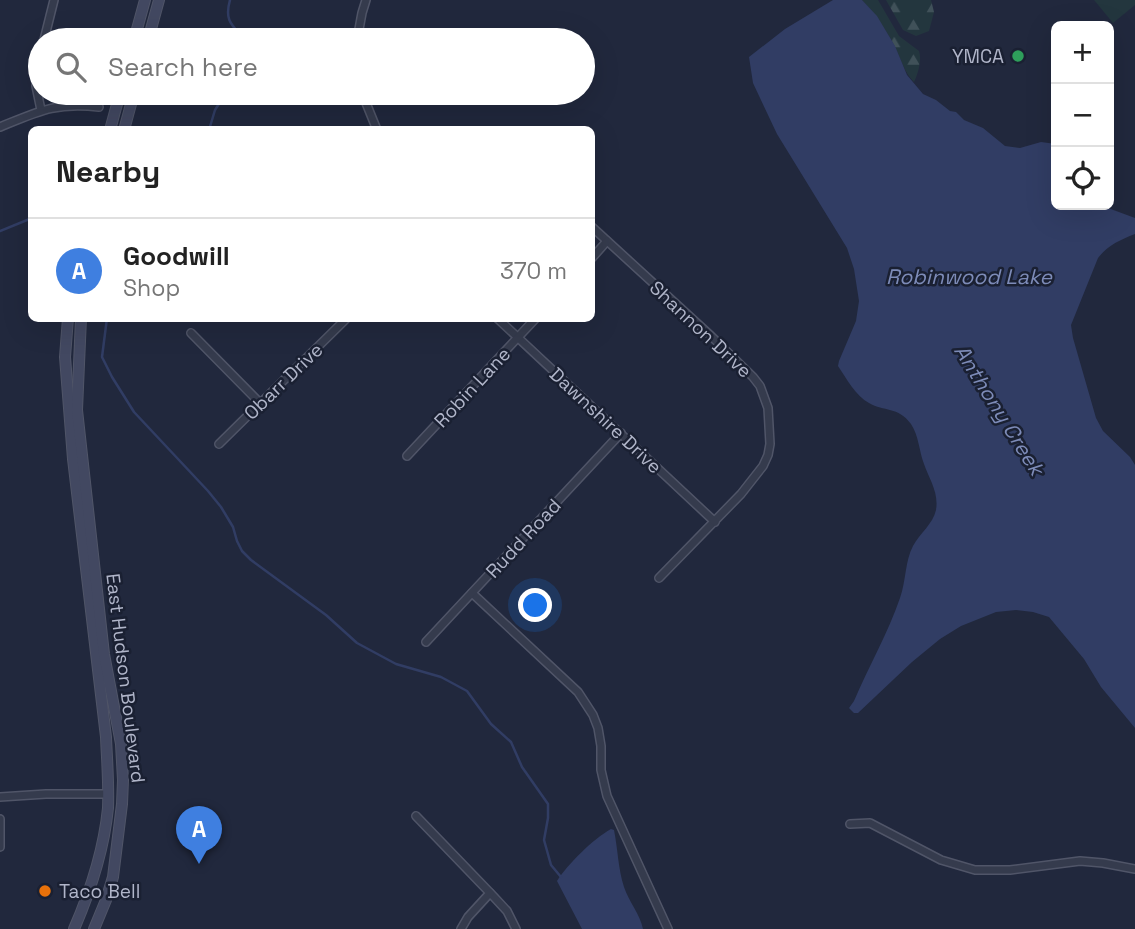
<!DOCTYPE html>
<html lang="en">
<head>
<meta charset="utf-8">
<style>
	:root { --surface:#fff; --page:#f2f2f2; --text:#222; --muted:#767676; --line:#e0e0e0; --accent:#db2777 }
	body { margin:0; font-family:"Space Grotesk",sans-serif; background:var(--page); color:var(--text) }
	.controls { position:absolute; right:21px; top:21px; display:grid; overflow:hidden; border-radius:10px; box-shadow:0 7px 28px #0002 }
	.controls button { width:63px; height:63px; display:grid; place-items:center; padding:0; border:0; border-bottom:2px solid var(--line); background:var(--surface); color:var(--text); font:35px sans-serif }
	.you { position:absolute; left:536px; top:606px; width:24px; height:24px; margin:-18px; border:5px solid #fff; border-radius:50%; background:#1a73e8; box-shadow:0 0 0 10px #1a73e833 }
	.badge { display:grid; place-items:center; width:46px; height:46px; border-radius:50%; background:var(--accent); color:#fff; font-size:23px; font-weight:700 }
	.pin { position:absolute; translate:-50% -58px; filter:drop-shadow(0 2px 4px #0008) }
	.pin::after { content:''; position:absolute; top:37px; width:24px; height:21px; background:inherit; clip-path:polygon(0 0,100% 0,50% 100%) }
	.list { margin:0; padding:0; list-style:none }
	h2 { display:flex; justify-content:space-between; align-items:center; height:91px; margin:0; padding:0 28px; font-size:30px }
	h2 small { font-size:23px; font-weight:400; color:var(--muted) }
	.list li { display:grid; grid-template-columns:46px 1fr auto; gap:21px; align-items:center; box-sizing:border-box; height:105px; padding:0 28px; border-top:2px solid var(--line) }
	.list b { display:block; font-size:26px; white-space:nowrap }
	.list p { margin:0; font-size:23px; white-space:nowrap; color:var(--muted) }
	.list em { font-size:23px; font-style:normal; color:var(--muted) }
	.icon { flex:none; width:38px; height:38px; fill:none; stroke:currentColor; stroke-width:2; stroke-linecap:round; stroke-linejoin:round }
	.map { position:relative; flex:none; width:1135px; height:929px; overflow:hidden }
	.search { position:absolute; background:var(--surface); box-shadow:0 7px 28px #0002; left:28px; top:28px; width:567px; height:77px; display:flex; align-items:center; gap:18px; box-sizing:border-box; padding:0 24px; border-radius:38px; color:var(--muted); font-size:26px }
	.panel { position:absolute; background:var(--surface); box-shadow:0 7px 28px #0002; left:28px; top:126px; width:567px; height:196px; border-radius:10px }
	.map>svg:first-child { display:block }
	.grass { fill:#23363e }
	.forest { fill:url(#forest-firs) }
	.water { fill:#313d64 }
	.lines { fill:none; stroke-linecap:round; stroke-linejoin:round }
	.stream { stroke:#313d64; stroke-width:2.5 }
	.minor-casing { stroke:#505568; stroke-width:10 }
	.secondary-casing { stroke:#505568; stroke-width:12 }
	.minor { stroke:#353b4d; stroke-width:7 }
	.secondary { stroke:#424861; stroke-width:10 }
	.leisure-dot { fill:#2e9e5b; stroke:#1a2032; stroke-width:2.5 }
	.food-dot { fill:#e8710a; stroke:#1a2032; stroke-width:2.5 }
	.labels { text-anchor:middle; stroke-width:5; stroke-linejoin:round; paint-order:stroke }
	.poi-label { font-size:19px; fill:#b0b5c9; stroke:#1a2032; text-anchor:end }
	.street-label { font-size:19px; fill:#b0b5c9; stroke:#1a2032 }
	.water-label { font-size:21px; font-style:italic; fill:#7d8bb8; stroke:#1a2032 }
</style>
</head>
<body>
<div class="map">
<svg width="1135" height="929" viewBox="0 0 1135 929">
	<defs>
		<pattern id="forest-firs" width="22" height="20" patternUnits="userSpaceOnUse" patternTransform="scale(1.75)"><rect width="22" height="20" fill="#23363e"/><path d="M5 1l3.5 6h-7zM16 11l3.5 6h-7z" fill="#405159"/></pattern>
	</defs>
	<rect width="100%" height="100%" fill="#21283d"/>
	<path class="grass" d="M1094,0H1135V5L1113,23Z"/>
	<g class="forest">
		<path d="M862,0H878L899,36L919,51C922,60 918,74 914,82C904,72 901,59 895,47C886,29 875,14 862,0Z"/>
		<path d="M886,0H931L934,12L929,31L916,36L903,30Z"/>
	</g>
	<g class="water">
		<path d="M833,0H862L877,16L895,46L907,75L923,94L936,100L950,111L956,112L964,120L983,128L1005,146L1020,148L1041,142L1056,144V205H1100L1135,218V234C1120,240 1108,245 1098,258L1071,325L1073,338L1096,418L1103,431L1130,457L1135,465V728L1101,687L1084,659L1049,617L1033,612L1016,610L996,612L961,626L940,639L912,662L858,713H854L849,708L854,701C869,666 888,633 900,598C906,581 905,561 913,546C920,533 933,524 936,510C939,492 929,479 924,464C919,451 919,436 911,424C898,406 884,412 869,403C856,396 846,378 838,366L839,361L856,321L859,301L854,269L847,248L777,134L753,83L749,57L785,29Z"/>
		<path d="M611,829L614,830C618,850 618,868 624,887C629,902 640,914 643,929H582L557,881C568,864 593,839 611,829Z"/>
	</g>
	<g class="lines">
		<g class="stream">
			<path d="M230,0C224,21 232,25 245,40"/>
			<path d="M209,130L215,110L226,93"/>
			<path d="M0,231L32,218"/>
			<path d="M107,318L102,357L112,377L134,412L208,491L221,507L233,527L237,541L242,551L251,560L326,615L357,643L396,664L441,677L467,691L491,724L511,742L522,767L548,804V818L544,840L551,865L561,877"/>
		</g>
		<defs>
			<g id="minor">
				<path d="M44,40L54,0"/>
				<path d="M357,40L362,13L366,0"/>
				<path d="M40,55L36,86L41,110"/>
				<path d="M362,93L377,130"/>
				<path d="M0,127C39,111 56,102 99,107"/>
				<path d="M592,227L711,336L753,377L760,386L768,408L770,444L768,455L763,466L741,494L659,578"/>
				<path d="M592,258L607,241"/>
				<path d="M497,318L715,522"/>
				<path d="M191,333L260,403"/>
				<path d="M219,444L347,318"/>
				<path d="M407,456L536,318"/>
				<path d="M472,593L578,692L593,715L598,728L601,746V770L607,796L668,929"/>
				<path d="M426,642L621,433"/>
				<path d="M0,797L46,794H108"/>
				<path d="M416,816L494,897L507,911L516,929"/>
				<path d="M0,819V847"/>
				<path d="M850,824L870,823L941,860L975,870H1010L1080,861L1103,863L1135,869"/>
				<path d="M461,929L468,917L490,893"/>
			</g>
			<g id="secondary">
				<path d="M134,40L145,0"/>
				<path d="M148,40L159,0"/>
				<path d="M110,130L120,93"/>
				<path d="M124,130L134,93"/>
				<path d="M68,318L65,357L73,459L106,737C107,761 109,784 108,808C104,849 90,892 74,929"/>
				<path d="M81,318L77,410L104,654L121,744L123,780L122,804L113,877L106,900L94,929"/>
			</g>
		</defs>
		<use href="#minor" class="minor-casing"/>
		<use href="#secondary" class="secondary-casing"/>
		<use href="#minor" class="minor"/>
		<use href="#secondary" class="secondary"/>
	</g>
	<circle class="leisure-dot" cx="1018" cy="56" r="7"/>
	<circle class="food-dot" cx="45" cy="891" r="7"/>
	<g class="labels">
		<g class="poi-label">
			<text x="1004" y="63">YMCA</text>
			<text x="59" y="898" text-anchor="start">Taco Bell</text>
		</g>
		<g class="street-label">
			<text transform="translate(701 329) rotate(43)" y="7">Shannon Drive</text>
			<text transform="translate(283 381) rotate(-44)" y="7">Obarr Drive</text>
			<text transform="translate(472 387) rotate(-47)" y="7">Robin Lane</text>
			<text transform="translate(606 420) rotate(43)" y="7">Dawnshire Drive</text>
			<text transform="translate(523 538) rotate(-47)" y="7">Rudd Road</text>
			<text transform="translate(126 678) rotate(83)" y="7">East Hudson Boulevard</text>
		</g>
		<g class="water-label">
			<text x="969" y="284">Robinwood Lake</text>
			<text transform="translate(999 410) rotate(58)" y="7">Anthony Creek</text>
		</g>
	</g>
</svg>
<div class="controls">
<button>+</button>
<button>−</button>
<button><svg class="icon" aria-label="locate" viewBox="0 0 24 24"><circle cx="12" cy="12" r="6"/><path d="M12 2v4M12 18v4M2 12h4M18 12h4"/></svg></button>
</div>
<div class="you"></div>
<div class="pin badge" style="left:199px;top:864px;background:#3f7fe0">A</div>
<div class="search"><svg class="icon" aria-label="search" viewBox="0 0 24 24"><circle cx="10" cy="10" r="6"/><path d="M15 15l6 6"/></svg>Search here</div>
<section class="panel">
<h2>Nearby<small></small></h2>
<ul class="list">
<li><span class="badge" style="background:#3f7fe0">A</span><div><b>Goodwill</b><p>Shop</p></div><em>370 m</em></li>
</ul>
</section>
</div>
</body>
</html>
